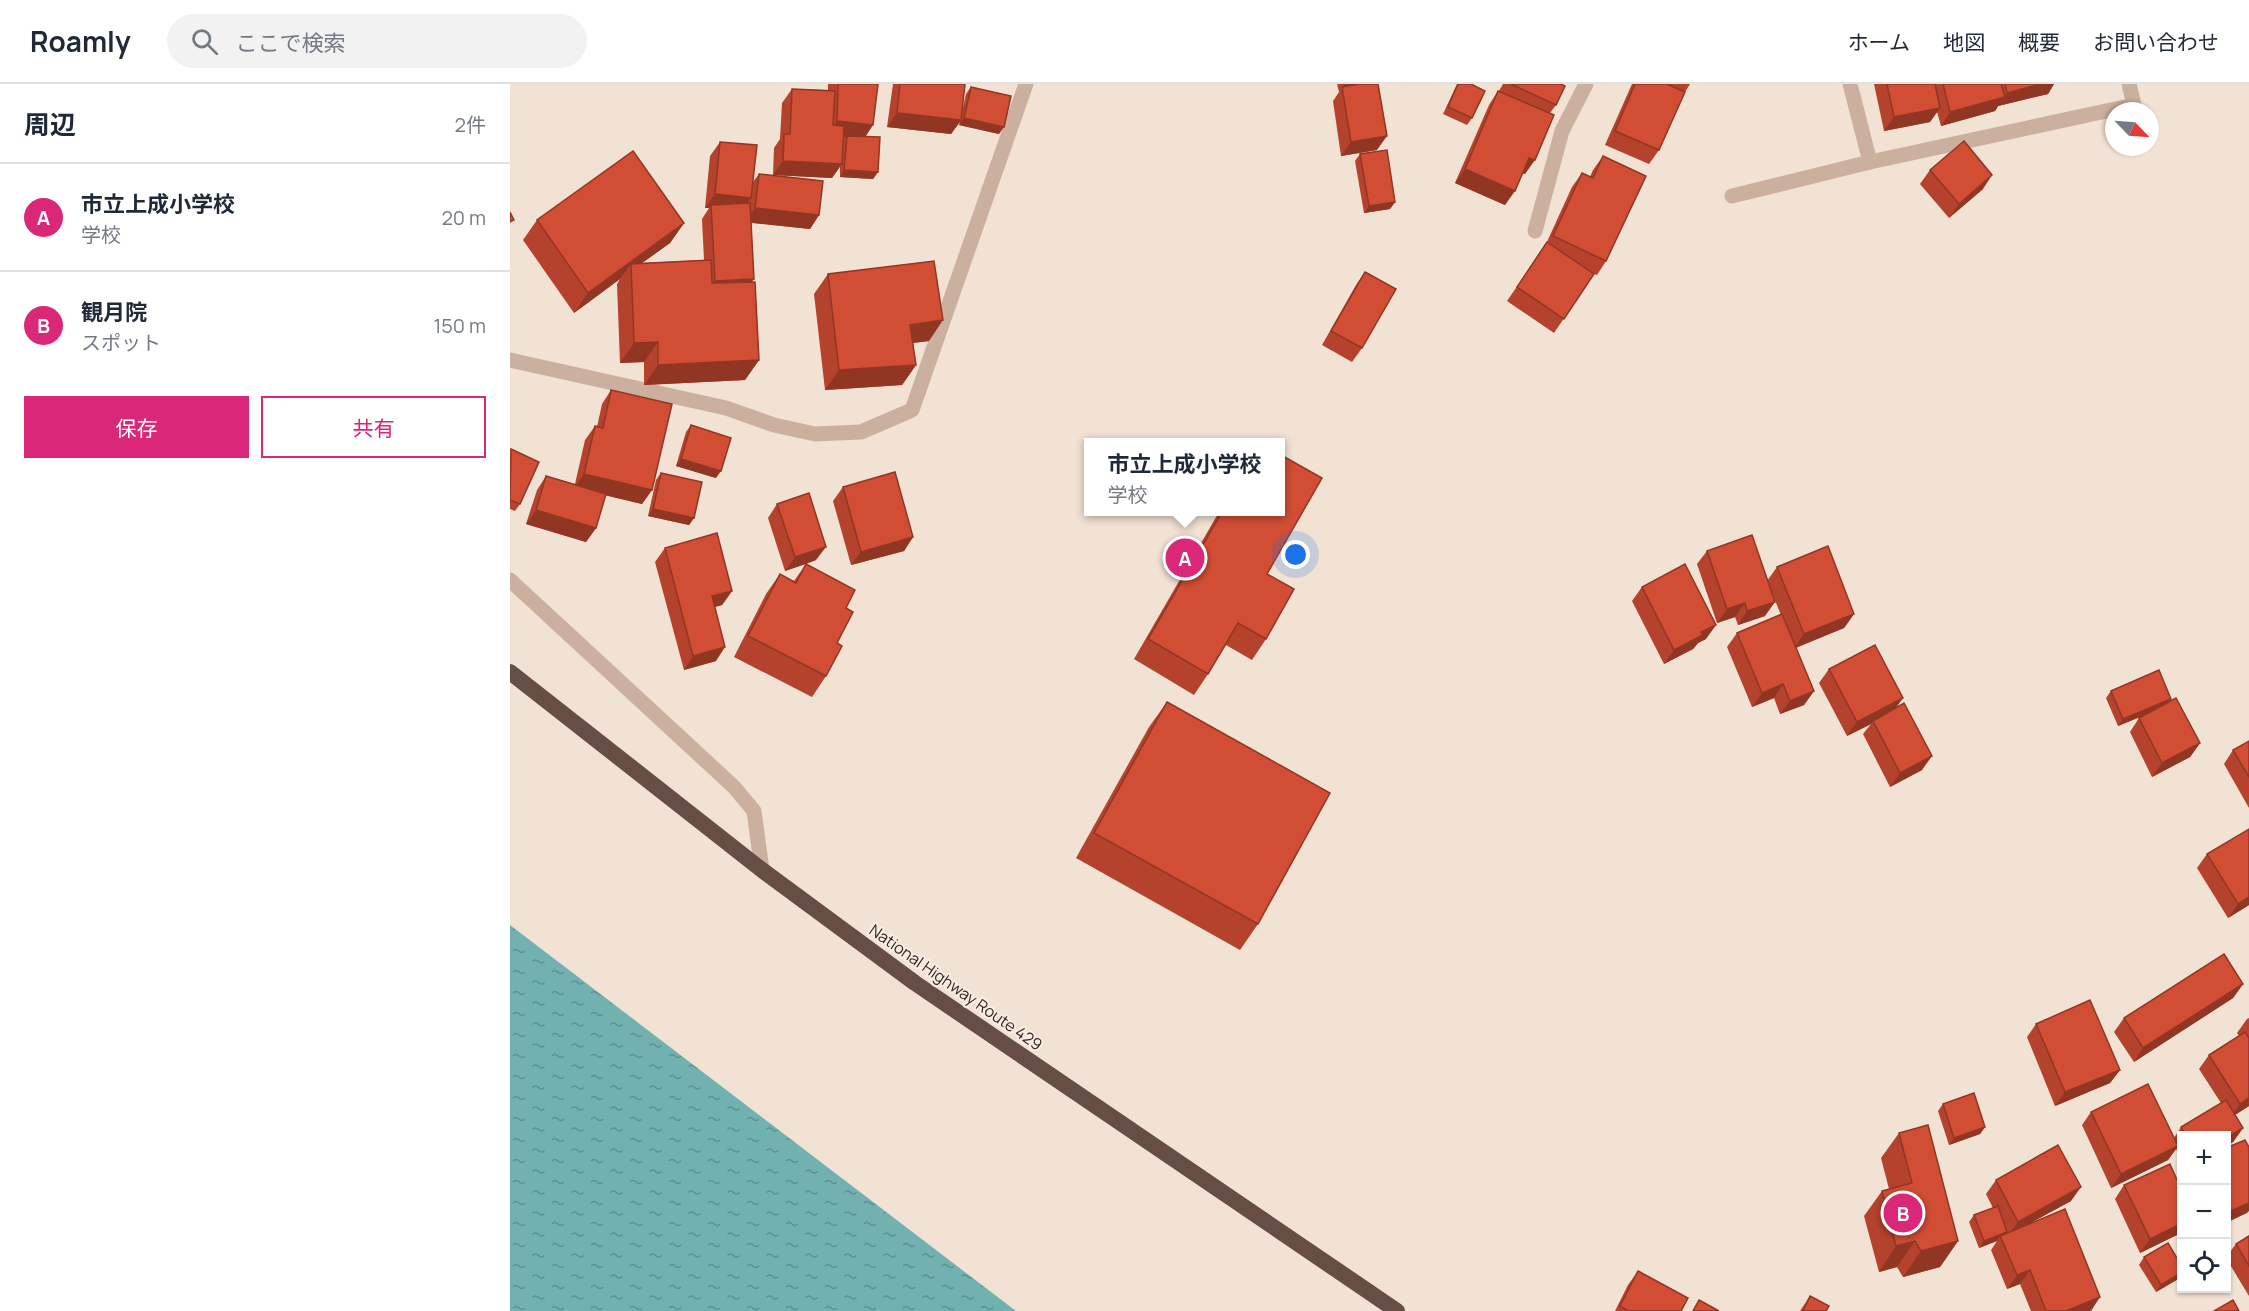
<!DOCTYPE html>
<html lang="ja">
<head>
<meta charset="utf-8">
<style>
	:root { --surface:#fff; --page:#f2f2f3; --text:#1f2937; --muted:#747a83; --line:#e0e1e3; --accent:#db2777 }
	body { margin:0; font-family:Manrope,"Noto Sans JP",sans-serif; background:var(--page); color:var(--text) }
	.controls { position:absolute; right:18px; bottom:18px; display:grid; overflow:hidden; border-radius:0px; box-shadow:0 2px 4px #0004 }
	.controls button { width:54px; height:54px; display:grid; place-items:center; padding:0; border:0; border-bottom:2px solid var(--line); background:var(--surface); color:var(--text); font:30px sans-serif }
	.compass { position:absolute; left:1595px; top:18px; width:54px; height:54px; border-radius:50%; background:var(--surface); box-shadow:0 2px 4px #0004; rotate:115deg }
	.you { position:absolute; left:786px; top:471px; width:21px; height:21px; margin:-15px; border:4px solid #fff; border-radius:50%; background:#1a73e8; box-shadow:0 0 0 9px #1a73e833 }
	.badge { display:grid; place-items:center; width:39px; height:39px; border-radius:50%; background:var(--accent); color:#fff; font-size:20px; font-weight:700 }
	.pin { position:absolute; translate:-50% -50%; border:3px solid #fff; box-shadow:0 2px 6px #0006 }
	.popup { position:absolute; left:574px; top:354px; width:201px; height:78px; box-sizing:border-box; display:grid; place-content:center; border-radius:0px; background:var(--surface); filter:drop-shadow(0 2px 4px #0005); font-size:20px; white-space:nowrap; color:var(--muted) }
	.popup b { font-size:22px; color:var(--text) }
	.popup::after { content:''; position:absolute; left:50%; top:100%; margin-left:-12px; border:12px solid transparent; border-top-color:var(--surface) }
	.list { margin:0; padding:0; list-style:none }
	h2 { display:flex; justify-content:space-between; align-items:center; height:78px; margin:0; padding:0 24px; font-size:26px }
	h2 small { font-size:20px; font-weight:400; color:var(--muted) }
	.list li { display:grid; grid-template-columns:39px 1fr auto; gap:18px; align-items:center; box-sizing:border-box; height:108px; padding:0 24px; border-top:2px solid var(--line) }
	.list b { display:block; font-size:22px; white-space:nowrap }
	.list p { margin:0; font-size:20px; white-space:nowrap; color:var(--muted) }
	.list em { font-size:20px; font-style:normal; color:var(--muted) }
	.actions { display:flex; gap:12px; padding:18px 24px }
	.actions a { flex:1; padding:14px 0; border:2px solid var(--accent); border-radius:0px; text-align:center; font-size:21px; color:var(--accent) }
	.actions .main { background:var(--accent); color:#fff }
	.icon { flex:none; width:33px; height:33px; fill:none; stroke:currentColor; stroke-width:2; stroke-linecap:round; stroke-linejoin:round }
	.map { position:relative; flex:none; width:1739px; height:1227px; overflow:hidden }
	header { display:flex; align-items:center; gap:36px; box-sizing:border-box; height:84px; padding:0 30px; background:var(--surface); border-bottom:2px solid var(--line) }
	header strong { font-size:28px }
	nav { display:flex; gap:33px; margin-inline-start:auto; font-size:21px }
	.search { width:420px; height:54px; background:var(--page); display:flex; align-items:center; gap:15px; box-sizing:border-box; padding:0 21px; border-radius:33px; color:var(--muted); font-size:22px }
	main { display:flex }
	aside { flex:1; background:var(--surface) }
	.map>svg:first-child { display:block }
	.water { fill:url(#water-ripples) }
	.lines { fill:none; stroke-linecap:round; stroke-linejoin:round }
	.minor { stroke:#cbb0a0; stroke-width:15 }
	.trunk { stroke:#664e46; stroke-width:16 }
	.wall { fill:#b4422d }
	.shaded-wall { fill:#923624 }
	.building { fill:#d14d34; stroke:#923624; stroke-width:1.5 }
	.labels { text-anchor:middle; stroke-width:4.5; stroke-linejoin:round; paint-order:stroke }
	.street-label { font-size:16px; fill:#342724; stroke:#faece0 }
</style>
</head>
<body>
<header>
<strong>Roamly</strong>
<div class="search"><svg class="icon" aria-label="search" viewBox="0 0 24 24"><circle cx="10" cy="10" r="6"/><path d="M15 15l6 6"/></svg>ここで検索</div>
<nav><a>ホーム</a><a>地図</a><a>概要</a><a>お問い合わせ</a></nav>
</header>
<main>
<aside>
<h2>周辺<small>2件</small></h2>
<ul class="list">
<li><span class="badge">A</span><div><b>市立上成小学校</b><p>学校</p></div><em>20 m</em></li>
<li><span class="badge">B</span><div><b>観月院</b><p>スポット</p></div><em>150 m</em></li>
</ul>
<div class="actions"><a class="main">保存</a><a>共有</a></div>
</aside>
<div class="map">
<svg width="1739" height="1227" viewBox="0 0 1739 1227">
	<defs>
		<pattern id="water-ripples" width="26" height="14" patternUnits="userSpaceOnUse" patternTransform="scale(1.5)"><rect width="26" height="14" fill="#71b1af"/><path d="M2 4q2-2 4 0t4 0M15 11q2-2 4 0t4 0" fill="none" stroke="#5e908e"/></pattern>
	</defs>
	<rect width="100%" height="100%" fill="#f2e2d4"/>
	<path class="water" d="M0,841L506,1227H0Z"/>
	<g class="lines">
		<g class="minor">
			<path d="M1340,0L1360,78"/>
			<path d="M1222,112L1360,78L1624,21L1619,0"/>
			<path d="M1025,147L1052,47L1076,0"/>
			<path d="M0,276L216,324L264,341L305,350L351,348L402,326L516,0"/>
			<path d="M0,496L224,703L244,727L252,786"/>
		</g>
		<path class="trunk" d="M0,588L252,786L405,899L887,1227"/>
	</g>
	<g class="wall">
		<path d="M318,0H368L356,52L368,88L363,95L330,93V82L322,94L263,91L264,64L270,55L272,19L282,5L318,6Z"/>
		<path d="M383,0H455L452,27L456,10L461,3L489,50L449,41L450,38L441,50L377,43Z"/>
		<path d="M827,0H868L867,66L831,72L823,17L829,8Z"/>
		<path d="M947,0H961L962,34L957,41L933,30Z"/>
		<path d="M993,0H1051L1046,21L1040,29L1015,90L1013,89L995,121L945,99L979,21L988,7H989Z"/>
		<path d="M1122,0H1180L1175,8L1149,66L1139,80L1095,61Z"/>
		<path d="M1364,0H1544L1538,10L1488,22L1485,27L1431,42L1427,28L1420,38L1374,47Z"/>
		<path d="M210,58L243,98L249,90L309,131L300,145L241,139L242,198L249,276L235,296L134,301V278L110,279L107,200L110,195L64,229L13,156L27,136L174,139L160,159L132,179L194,176L192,135L199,124H195L200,72Z"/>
		<path d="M850,70L885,118L880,125L854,129L845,77Z"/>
		<path d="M1093,72L1096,177L1087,191L1084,190L1044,249L997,217L1036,160L1062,103L1072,89L1080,93L1083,86Z"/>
		<path d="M1420,86L1473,105L1439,134L1410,100Z"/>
		<path d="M855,188L852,264L842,278L812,261L846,201Z"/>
		<path d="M318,190L419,257L403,259L406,281L392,301L315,306L304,210Z"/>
		<path d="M101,306L142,406L132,420L96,411L86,444L76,458L16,440L27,406L36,392L65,400L75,356L85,342L87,343L92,320Z"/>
		<path d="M181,341L206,394L166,382L176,348Z"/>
		<path d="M0,366L10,420L5,427L0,425Z"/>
		<path d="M151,389L184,434L179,441L138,432L146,396Z"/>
		<path d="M333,403L403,453L394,467L341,481L323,417Z"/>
		<path d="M267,420L306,476L296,480L336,524L327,559L316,592L302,613L224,573L256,510L270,490L284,497L296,480L275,487L258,434Z"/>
		<path d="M709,428H771L757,490L756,555L742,576L716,561L698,590L684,611L624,575Z"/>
		<path d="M155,464L222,507L212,521L205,523L206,577L174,586L145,478Z"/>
		<path d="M1197,467L1255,532L1228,541L1225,533L1207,539L1187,480Z"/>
		<path d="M1267,483L1344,530L1334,544L1286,564L1304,607L1294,621L1270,630L1264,614L1242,623L1217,563L1227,549L1271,531L1257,497Z"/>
		<path d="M1132,503L1196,555L1188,559L1183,565L1154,580L1122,517Z"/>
		<path d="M1319,585L1393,614L1385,624L1412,686L1380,703L1353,650L1361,640L1337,652L1309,599Z"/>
		<path d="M1601,607L1661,615L1658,619L1690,659L1680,673L1642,693L1620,648L1629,634L1635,631L1608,642L1596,614Z"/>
		<path d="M657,618L748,840L730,866L566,774L639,643Z"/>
		<path d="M1739,657V724L1714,680L1723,666Z"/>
		<path d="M1739,745V821L1718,834L1687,784L1697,770Z"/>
		<path d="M1733,900L1723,914L1624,978L1604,948L1614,934Z"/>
		<path d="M1739,934V1022L1725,1031L1733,1044L1723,1058L1716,1062V1052H1671V1073L1666,1065L1658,1076L1601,1104L1572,1041L1581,1028L1664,1054L1671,1043L1711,1019L1689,985L1699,971L1729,952L1727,949L1737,935Z"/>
		<path d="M1526,940L1610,986L1600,999L1545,1022L1517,953Z"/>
		<path d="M1433,1020L1475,1043L1470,1050L1439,1061L1428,1027Z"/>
		<path d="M1389,1049L1448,1157L1430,1183L1393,1193L1387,1183L1369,1188L1354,1132L1372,1107L1379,1105L1371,1074Z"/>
		<path d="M1486,1096L1561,1117L1517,1141L1581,1227H1521L1510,1200L1497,1205L1481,1166L1487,1157L1469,1164L1459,1138L1464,1131L1483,1124L1476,1110Z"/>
		<path d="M1614,1101L1671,1149L1630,1169L1605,1115Z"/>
		<path d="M1739,1152V1212L1716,1174V1173L1726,1160Z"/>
		<path d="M1634,1173L1670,1194L1646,1208L1629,1181Z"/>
		<path d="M1128,1187L1171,1227H1105L1118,1201Z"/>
		<path d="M1300,1212L1316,1227H1290Z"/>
	</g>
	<g class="shaded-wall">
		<path d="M835,0H857L833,3Z"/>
		<path d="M1531,0H1544L1538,10L1488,22L1485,27L1431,42L1440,28L1494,14L1497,9Z"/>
		<path d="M1430,24L1420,38L1374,47L1384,33Z"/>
		<path d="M387,29L451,36L441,50L377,43Z"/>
		<path d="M454,34L494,43L489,50L449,41Z"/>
		<path d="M327,37L363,41L354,55L337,52L336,53L317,51Z"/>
		<path d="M877,52L867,66L831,72L841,58Z"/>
		<path d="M1019,74L1025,76L1015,90L1009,88Z"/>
		<path d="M273,77L332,80L322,94L263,91Z"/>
		<path d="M955,85L1005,107L995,121L945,99Z"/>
		<path d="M334,86L368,88L363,95L330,93Z"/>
		<path d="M1482,91L1473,105L1439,134L1449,120Z"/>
		<path d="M205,110L241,114L232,128L201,121L199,124H195Z"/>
		<path d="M885,118L880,125L854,129L859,122Z"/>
		<path d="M245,124L309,131L300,145L235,138Z"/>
		<path d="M174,139L160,159L121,187V180L110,195L64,229L78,209Z"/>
		<path d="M244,195L234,209L196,211L205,197Z"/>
		<path d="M433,236L419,257L386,261L400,241Z"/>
		<path d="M148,258L134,278L110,279L124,259Z"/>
		<path d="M249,276L235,296L134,301L148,281Z"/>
		<path d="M406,281L392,301L315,306L329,286Z"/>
		<path d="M171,375L211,387L206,394L166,382Z"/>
		<path d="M74,390L142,406L132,420L64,404Z"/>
		<path d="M143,425L184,434L179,441L138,432Z"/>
		<path d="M26,426L86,444L76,458L16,440Z"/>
		<path d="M403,453L394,467L341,481L351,468Z"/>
		<path d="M316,463L306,476L275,487L285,473Z"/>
		<path d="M222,507L212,521L192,526L202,512Z"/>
		<path d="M1265,518L1255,532L1228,541L1237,527Z"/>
		<path d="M1235,519L1225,533L1207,539L1217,525Z"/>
		<path d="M1344,530L1334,544L1284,564L1294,550Z"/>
		<path d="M1206,541L1196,555L1188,559L1183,565L1154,580L1164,566L1191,548Z"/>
		<path d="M215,563L206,577L174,586L183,572Z"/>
		<path d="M1273,600L1264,614L1242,623L1252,609Z"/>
		<path d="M1304,607L1294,621L1270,630L1280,617Z"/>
		<path d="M1393,614L1383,628L1363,637L1361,640L1337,652L1347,638Z"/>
		<path d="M1661,615L1656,622L1608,642L1613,635Z"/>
		<path d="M1690,659L1680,673L1642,693L1652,679Z"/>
		<path d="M1422,672L1412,686L1380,703L1390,689Z"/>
		<path d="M1739,813V821L1718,834L1728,820Z"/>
		<path d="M1733,900L1723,914L1624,978L1633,964Z"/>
		<path d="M1610,986L1600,999L1545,1022L1555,1008Z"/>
		<path d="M1739,1014V1022L1720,1034L1730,1020Z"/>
		<path d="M1475,1043L1470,1050L1439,1061L1444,1054Z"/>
		<path d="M1733,1044L1723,1058L1716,1062V1054Z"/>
		<path d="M1668,1062L1658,1076L1601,1104L1611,1090Z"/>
		<path d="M1571,1103L1561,1117L1498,1151L1508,1138Z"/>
		<path d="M1739,1119V1127L1737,1129L1716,1139V1129Z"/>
		<path d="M1671,1140V1149L1630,1169L1640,1155Z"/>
		<path d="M1497,1148L1492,1155L1490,1152L1487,1157L1469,1164L1474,1157Z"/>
		<path d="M1405,1157L1387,1183L1369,1188L1386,1162Z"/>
		<path d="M1448,1157L1430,1183L1393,1193L1411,1167Z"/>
		<path d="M1520,1186L1510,1200L1497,1205L1507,1191Z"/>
		<path d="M1671,1189V1192L1670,1194L1646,1208L1651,1201Z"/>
		<path d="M1590,1213L1581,1227H1556Z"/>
	</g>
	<g class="building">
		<path d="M328,0H368L363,41L327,37Z"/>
		<path d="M390,0H455L451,36L387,29Z"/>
		<path d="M849,0H868L877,52L841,58L832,3Z"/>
		<path d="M948,0H961L975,7L962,34L938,23Z"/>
		<path d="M1001,0H1051L1055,2L1046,21Z"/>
		<path d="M1125,0H1157L1175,8L1149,66L1105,47Z"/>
		<path d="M1377,0H1425L1430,24L1384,33Z"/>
		<path d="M1433,0H1491L1495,13L1440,28Z"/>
		<path d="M1495,0H1531L1497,9Z"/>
		<path d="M461,3L501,12L494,43L454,34Z"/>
		<path d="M282,5L325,7L323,41L334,42L332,80L273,77L274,50H280Z"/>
		<path d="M988,7L1044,31L1025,76L1019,74L1005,107L955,85Z"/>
		<path d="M337,52L370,53L368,88L334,86Z"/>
		<path d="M1454,57L1482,91L1449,120L1420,86Z"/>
		<path d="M210,58L247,61L241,114L205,110Z"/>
		<path d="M877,66L885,118L859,122L850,70Z"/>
		<path d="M123,67L174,139L78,209L27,136Z"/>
		<path d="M1093,72L1136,92L1096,177L1043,152L1072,89L1083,94Z"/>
		<path d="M249,90L313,97L309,131L245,124Z"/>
		<path d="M240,119L244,195L205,197L201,121Z"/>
		<path d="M0,128L4,136L0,138Z"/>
		<path d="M1037,158L1084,190L1054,235L1007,203Z"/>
		<path d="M201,176L202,199L245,198L249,276L148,281V258L124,259L121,180Z"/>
		<path d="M424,177L433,236L400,241L406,281L329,286L318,190Z"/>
		<path d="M855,188L886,205L852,264L821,247Z"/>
		<path d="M101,306L162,320L142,406L74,390L85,342L93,344Z"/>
		<path d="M181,341L221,354L211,387L171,375Z"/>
		<path d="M1,365L29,378L10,420L0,416Z"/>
		<path d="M771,371L812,394L757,490L784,505L756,555L728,539L698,590L638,555L712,428H771Z"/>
		<path d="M385,388L403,453L351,468L333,403Z"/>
		<path d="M151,389L192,398L184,434L143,425Z"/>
		<path d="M36,392L96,410L86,444L26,426Z"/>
		<path d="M299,409L316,463L285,473L267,420Z"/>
		<path d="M207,449L222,507L202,512L215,563L183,572L155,464Z"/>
		<path d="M1242,451L1265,518L1237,527L1235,519L1217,525L1197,467Z"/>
		<path d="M1318,462L1344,530L1294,550L1267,483Z"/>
		<path d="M296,480L345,506L336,524L343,528L327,559L332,562L316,592L238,552L270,490L286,499Z"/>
		<path d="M1175,480L1206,541L1191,548L1193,551L1164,566L1132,503Z"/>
		<path d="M1272,530L1304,607L1280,617L1273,600L1252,609L1227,549Z"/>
		<path d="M1365,561L1393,614L1347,638L1319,585Z"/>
		<path d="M1649,586L1661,615L1613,635L1601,607Z"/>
		<path d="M1666,614L1690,659L1652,679L1629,634Z"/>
		<path d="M657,618L820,709L748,840L584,749Z"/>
		<path d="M1394,619L1422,672L1390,689L1363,637Z"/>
		<path d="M1739,657V693L1723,666Z"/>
		<path d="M1739,745V813L1728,820L1697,770Z"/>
		<path d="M1714,870L1733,900L1633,964L1614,934Z"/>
		<path d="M1580,916L1610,986L1555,1008L1526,940Z"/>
		<path d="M1735,948L1739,954V1014L1730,1020L1699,971Z"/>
		<path d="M1638,1000L1668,1062L1611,1090L1581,1028Z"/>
		<path d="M1464,1009L1475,1043L1444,1054L1433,1020Z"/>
		<path d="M1716,1016L1733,1044L1716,1054V1052H1676L1671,1043Z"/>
		<path d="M1418,1041L1448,1157L1411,1167L1405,1157L1386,1162L1372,1107L1402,1099L1389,1049Z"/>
		<path d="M1735,1056L1739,1063V1119L1716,1129V1064Z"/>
		<path d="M1548,1061L1571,1103L1508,1138L1486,1096Z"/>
		<path d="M1660,1080L1671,1105V1140L1640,1155L1614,1101Z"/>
		<path d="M1488,1122L1497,1148L1474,1157L1464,1131Z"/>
		<path d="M1555,1125L1590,1213L1556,1227H1536L1520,1186L1507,1191L1490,1152Z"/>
		<path d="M1739,1152V1182L1726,1160Z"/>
		<path d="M1658,1159L1671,1181V1189L1651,1201L1634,1173Z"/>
		<path d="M1128,1187L1178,1214L1171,1227H1118L1110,1222Z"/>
		<path d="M1300,1212L1319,1222L1316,1227H1293Z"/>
		<path d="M1189,1216L1209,1227H1183Z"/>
		<path d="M1723,1216L1729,1227H1704Z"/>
	</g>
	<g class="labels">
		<g class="street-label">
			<text transform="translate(446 903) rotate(35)" y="6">National Highway Route 429</text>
		</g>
	</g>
</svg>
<div class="controls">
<button>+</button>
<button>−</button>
<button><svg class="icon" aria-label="locate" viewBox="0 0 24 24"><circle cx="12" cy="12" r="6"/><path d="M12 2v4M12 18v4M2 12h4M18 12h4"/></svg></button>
</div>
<svg class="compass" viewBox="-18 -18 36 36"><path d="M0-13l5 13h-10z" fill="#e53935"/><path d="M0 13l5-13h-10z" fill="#747a83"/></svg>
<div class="you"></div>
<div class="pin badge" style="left:675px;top:474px">A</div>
<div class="popup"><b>市立上成小学校</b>学校</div>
<div class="pin badge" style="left:1393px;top:1129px">B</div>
</div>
</main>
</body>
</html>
